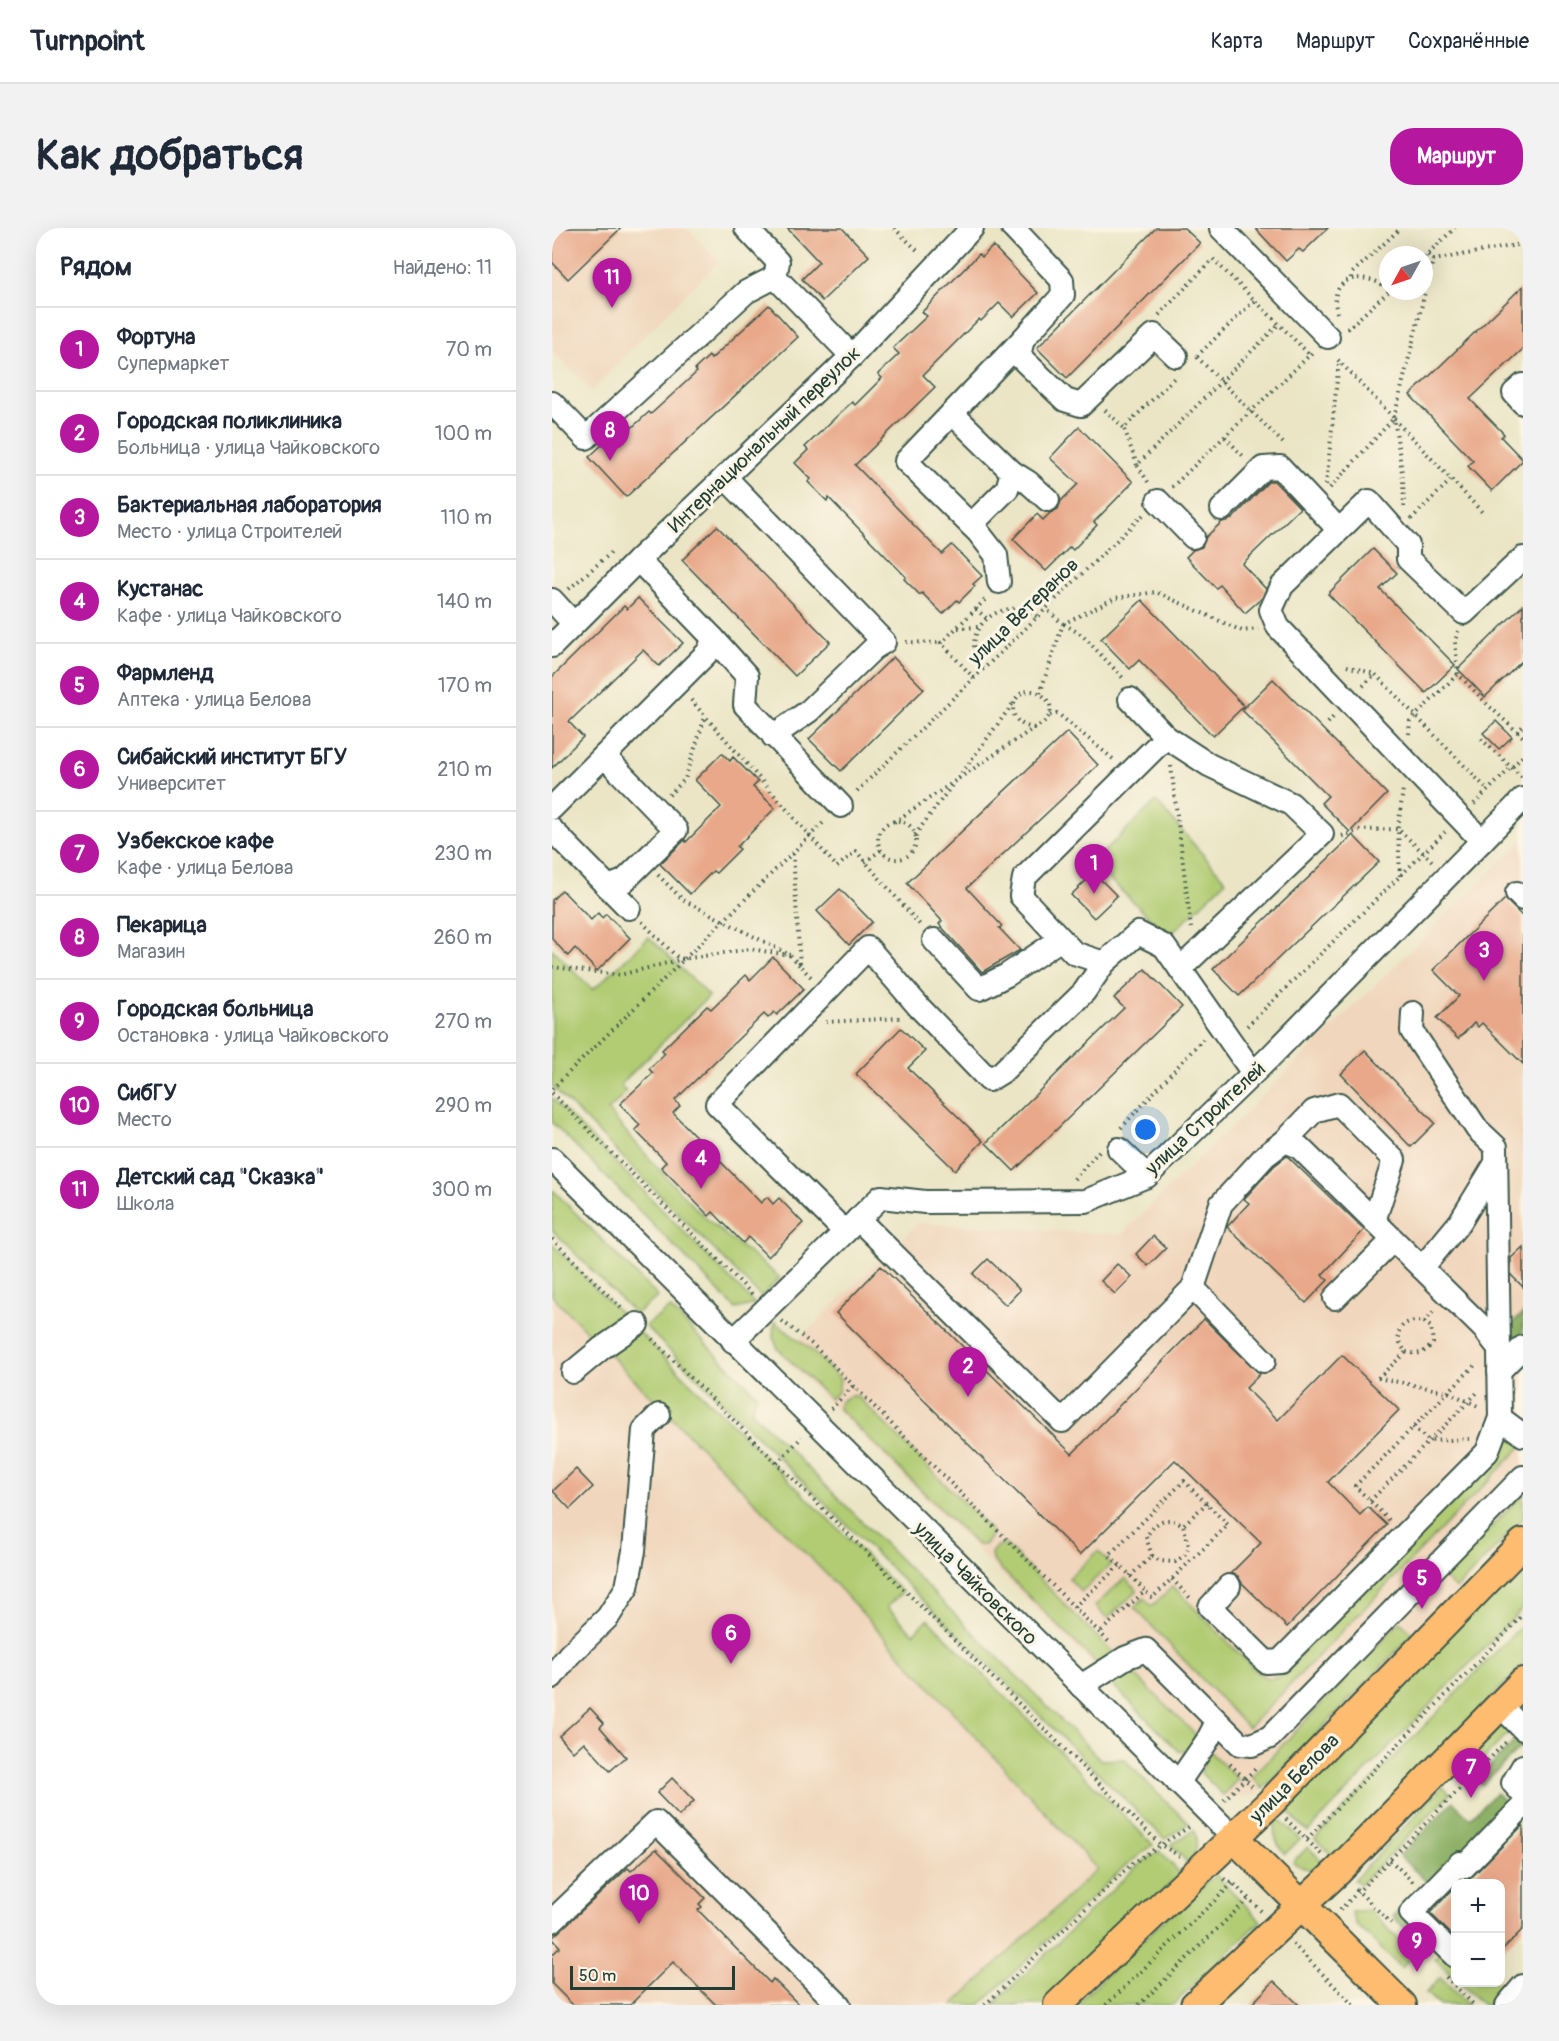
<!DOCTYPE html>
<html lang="ru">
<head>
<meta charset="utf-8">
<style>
	:root { --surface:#fff; --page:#f2f2f3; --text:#1f2937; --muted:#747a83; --line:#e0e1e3; --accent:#b5179e }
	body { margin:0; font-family:Pangolin,sans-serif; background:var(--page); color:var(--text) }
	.controls { position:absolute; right:18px; bottom:18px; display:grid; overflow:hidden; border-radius:12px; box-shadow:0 6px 24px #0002 }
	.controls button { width:54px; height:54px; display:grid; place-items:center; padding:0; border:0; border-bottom:2px solid var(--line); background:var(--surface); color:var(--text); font:30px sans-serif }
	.compass { position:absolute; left:827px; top:18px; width:54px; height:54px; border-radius:50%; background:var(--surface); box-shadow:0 6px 24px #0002; rotate:230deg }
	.scale { position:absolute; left:18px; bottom:15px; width:165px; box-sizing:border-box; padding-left:6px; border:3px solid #1f3d34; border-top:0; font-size:16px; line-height:21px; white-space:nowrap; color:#1f3d34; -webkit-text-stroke:4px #fcf5e5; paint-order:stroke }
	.you { position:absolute; left:594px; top:902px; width:21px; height:21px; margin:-15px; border:4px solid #fff; border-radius:50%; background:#1a73e8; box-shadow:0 0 0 9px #1a73e833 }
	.badge { display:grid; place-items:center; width:39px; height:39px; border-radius:50%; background:var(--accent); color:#fff; font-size:20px; font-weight:700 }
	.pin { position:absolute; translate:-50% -50px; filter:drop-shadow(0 2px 3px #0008) }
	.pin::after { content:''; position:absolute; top:32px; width:21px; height:18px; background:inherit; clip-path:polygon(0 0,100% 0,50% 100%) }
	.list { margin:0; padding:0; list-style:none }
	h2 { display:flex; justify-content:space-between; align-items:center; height:78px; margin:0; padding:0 24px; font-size:26px }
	h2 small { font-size:20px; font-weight:400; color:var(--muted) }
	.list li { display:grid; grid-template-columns:39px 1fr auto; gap:18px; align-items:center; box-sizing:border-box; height:84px; padding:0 24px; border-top:2px solid var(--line) }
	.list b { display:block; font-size:22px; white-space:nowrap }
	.list p { margin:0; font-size:20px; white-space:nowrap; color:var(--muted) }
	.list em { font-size:20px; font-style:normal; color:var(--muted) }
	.map { position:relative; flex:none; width:971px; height:1777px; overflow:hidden; border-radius:24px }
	header { display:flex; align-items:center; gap:36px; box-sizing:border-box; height:84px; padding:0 30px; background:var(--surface); border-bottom:2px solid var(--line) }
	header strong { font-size:28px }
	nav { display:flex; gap:33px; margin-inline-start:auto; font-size:21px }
	.intro { display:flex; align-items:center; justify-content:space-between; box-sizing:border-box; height:144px; padding:0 36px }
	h1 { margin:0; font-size:42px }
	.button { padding:15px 27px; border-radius:24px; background:var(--accent); color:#fff; font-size:21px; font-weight:700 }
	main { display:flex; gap:36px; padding:0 36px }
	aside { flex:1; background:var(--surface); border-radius:24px; box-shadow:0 6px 24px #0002 }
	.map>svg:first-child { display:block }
	.built { fill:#f0d6bc }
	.green { fill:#b1cc73; stroke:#688454; stroke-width:1.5 }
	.forest { fill:#8cb065; stroke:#56764c; stroke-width:1.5 }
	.building { fill:#e8a889 }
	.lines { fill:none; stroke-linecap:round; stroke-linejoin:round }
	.minor-casing { stroke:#3e564a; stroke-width:26 }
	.major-casing { stroke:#3e564a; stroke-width:32 }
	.path { stroke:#3e564a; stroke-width:4; stroke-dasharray:1.5 4.5; stroke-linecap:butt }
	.minor { stroke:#fff; stroke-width:22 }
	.major { stroke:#fdbc6f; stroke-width:28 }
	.labels { text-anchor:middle; stroke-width:6; stroke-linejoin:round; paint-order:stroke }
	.street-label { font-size:20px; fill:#1f3d34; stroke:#fcf5e5 }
</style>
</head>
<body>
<header>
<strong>Turnpoint</strong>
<nav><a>Карта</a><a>Маршрут</a><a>Сохранённые</a></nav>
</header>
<div class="intro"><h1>Как добраться</h1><a class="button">Маршрут</a></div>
<main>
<aside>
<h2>Рядом<small>Найдено: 11</small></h2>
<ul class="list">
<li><span class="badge">1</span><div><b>Фортуна</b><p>Супермаркет</p></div><em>70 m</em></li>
<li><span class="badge">2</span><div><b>Городская поликлиника</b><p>Больница · улица Чайковского</p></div><em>100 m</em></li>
<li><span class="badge">3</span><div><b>Бактериальная лаборатория</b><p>Место · улица Строителей</p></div><em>110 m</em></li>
<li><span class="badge">4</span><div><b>Кустанас</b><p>Кафе · улица Чайковского</p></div><em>140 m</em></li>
<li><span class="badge">5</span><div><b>Фармленд</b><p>Аптека · улица Белова</p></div><em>170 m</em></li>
<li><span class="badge">6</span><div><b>Сибайский институт БГУ</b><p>Университет</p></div><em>210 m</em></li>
<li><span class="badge">7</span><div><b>Узбекское кафе</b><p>Кафе · улица Белова</p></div><em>230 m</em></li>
<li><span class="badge">8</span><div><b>Пекарица</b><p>Магазин</p></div><em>260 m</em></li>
<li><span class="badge">9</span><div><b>Городская больница</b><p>Остановка · улица Чайковского</p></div><em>270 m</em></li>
<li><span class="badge">10</span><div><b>СибГУ</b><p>Место</p></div><em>290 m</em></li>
<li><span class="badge">11</span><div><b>Детский сад &quot;Сказка&quot;</b><p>Школа</p></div><em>300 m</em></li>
</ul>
</aside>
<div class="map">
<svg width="971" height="1777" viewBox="0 0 971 1777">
	<rect width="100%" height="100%" fill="#fcf5e5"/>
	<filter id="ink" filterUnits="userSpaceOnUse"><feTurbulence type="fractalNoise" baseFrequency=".0167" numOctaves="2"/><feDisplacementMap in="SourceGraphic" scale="12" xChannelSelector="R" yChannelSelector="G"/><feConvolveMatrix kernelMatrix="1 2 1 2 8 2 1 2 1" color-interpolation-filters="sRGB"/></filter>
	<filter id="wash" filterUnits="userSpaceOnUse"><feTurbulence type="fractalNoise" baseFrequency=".008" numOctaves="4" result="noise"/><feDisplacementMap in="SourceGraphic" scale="24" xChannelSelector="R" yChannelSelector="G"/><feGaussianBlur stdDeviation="1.35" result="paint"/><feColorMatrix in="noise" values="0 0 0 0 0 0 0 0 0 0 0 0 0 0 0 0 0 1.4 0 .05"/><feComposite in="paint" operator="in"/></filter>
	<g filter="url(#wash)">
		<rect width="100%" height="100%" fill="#ebe5c6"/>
		<g class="built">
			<path d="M0,0H135L167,33L78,122L40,163L0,123Z"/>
			<path d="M971,612V1295L740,1535L707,1565L695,1569L674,1570L230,1128L366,995L569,1007Z"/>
			<path d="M0,1068L279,1351L545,1641L401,1777H0Z"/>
		</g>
		<g class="green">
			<path d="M604,573L674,653L617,708L540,635Z"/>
			<path d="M97,709L157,768L68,857L74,864L56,883C88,920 120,958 156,992C178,1013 205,1029 228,1050L209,1069L0,858V721L41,762Z"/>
			<path d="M0,870L203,1076L184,1081L0,894Z"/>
			<path d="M0,963H2L106,1069L83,1086L0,1002Z"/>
			<path d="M0,1016L75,1092L46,1115L0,1068Z"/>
			<path d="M118,1080L205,1167L199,1183L549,1532L572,1531L610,1570L637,1595L613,1611L93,1098Z"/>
			<path d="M222,1094L256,1119L288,1151L286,1164L278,1171L226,1121L221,1109Z"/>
			<path d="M86,1103L350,1364L335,1379L361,1405L376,1391L601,1617L573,1638L428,1777H401L545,1641L279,1351L57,1126Z"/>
			<path d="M298,1168H305L439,1302L438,1310L432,1317H425L286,1180L290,1172Z"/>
			<path d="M959,1210L971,1217L696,1500L582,1379L592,1370L600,1378L621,1358L707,1446L715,1450L726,1449Z"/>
			<path d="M971,1266V1291L904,1361L891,1349Z"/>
			<path d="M453,1316L565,1429L554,1436L543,1434L440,1332L439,1325L445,1318Z"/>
			<path d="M546,1323L559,1336L529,1364L517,1350Z"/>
			<path d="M971,1330V1380L756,1604L732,1580Z"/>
			<path d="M573,1350L585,1363L555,1391L543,1378Z"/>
			<path d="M848,1394L861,1406L711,1561L700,1549Z"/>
			<path d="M971,1396V1437L784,1631L763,1611Z"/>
			<path d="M575,1439L644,1507L642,1518L633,1523H627L560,1456L562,1447Z"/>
			<path d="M951,1496L958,1503L915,1548L907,1541Z"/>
			<path d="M657,1523L686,1551L671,1567L649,1545L654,1529Z"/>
			<path d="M891,1558L898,1566L808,1657L802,1652Z"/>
			<path d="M724,1588L748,1611L733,1626C723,1614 720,1604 724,1588Z"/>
			<path d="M642,1602C647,1614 644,1626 638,1637L619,1617Z"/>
			<path d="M756,1619L776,1639C762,1644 752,1642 741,1634Z"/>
			<path d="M607,1623L629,1646L491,1777H441L584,1639Z"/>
			<path d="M664,1647L709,1693L621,1777H523L646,1660Z"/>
			<path d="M817,1682L862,1727L849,1740L804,1696L799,1684Z"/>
			<path d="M892,1722L903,1733V1751L883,1731Z"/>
			<path d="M888,1750L916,1777H887L874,1765Z"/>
			<path d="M908,1755H955L957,1764L947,1777H931Z"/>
		</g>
		<g class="forest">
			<path d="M971,1085V1110L962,1119L960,1111L959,1097Z"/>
			<path d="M966,1510L971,1517L930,1557L925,1551Z"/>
			<path d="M944,1565L959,1580L912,1628L907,1623L876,1655L847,1628L901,1574L918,1590Z"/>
			<path d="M851,1678L883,1713L875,1722L841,1689Z"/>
		</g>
		<g id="blocks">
			<g class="building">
				<path d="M6,0H69L16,51L0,34V6Z"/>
				<path d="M235,0H290L317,28L270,73L250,51L267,34Z"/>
				<path d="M604,0H632L648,15L515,150L485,120Z"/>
				<path d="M703,0H776L751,24L747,21L734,33Z"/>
				<path d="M441,18L486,65L461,89L447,75L429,93L427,91L371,147L383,159L303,237L390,326L400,317L430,348L421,356L423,358L407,374L405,372L391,386L370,365L368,367L352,351L354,349L277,270L275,273L256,254L259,251L243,235L256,222L253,219L286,187L300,174L303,177L330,150L326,146L347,126L341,120L375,88L370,84L427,26L430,29Z"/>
				<path d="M971,58V121L918,171L952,206L949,209L971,232L940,263L916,238L921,233L858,167Z"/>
				<path d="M217,77L246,109L74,269L37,229L67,201L72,207L97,184L99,186L145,144L143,141L157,128L159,131Z"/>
				<path d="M527,199L581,254L542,294L545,297L521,322L518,319L494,343L461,311L485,286L491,292L498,285L506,281L509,273L526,256L498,230Z"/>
				<path d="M717,253H722L748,280L690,336L714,361L710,370L693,385L668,357L664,360L634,329L641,322L650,319L654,309L670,294L680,291Z"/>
				<path d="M165,298L278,414L243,448L130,332Z"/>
				<path d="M821,321L845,345L828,361L903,437L874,465L776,366Z"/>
				<path d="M86,370L131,415L107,438L91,422L17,494L31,509L0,540V449L72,378L75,381Z"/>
				<path d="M590,372L692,478L661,508L587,432L578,441L549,411Z"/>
				<path d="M971,377V432L933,469L906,441Z"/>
				<path d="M341,429L372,461L289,543L257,511Z"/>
				<path d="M721,451L835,566L798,604L769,575L776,568L690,482Z"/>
				<path d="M944,493L960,509L947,521L931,505Z"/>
				<path d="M515,504L546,537L415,660L450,698L447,700L468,722L430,744L387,696L390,693L355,655Z"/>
				<path d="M170,525L178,533L181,529L206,554L201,559L223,580L185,619L188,621L164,645L161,643L138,666L108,636L133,612L134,614L169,579L143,552Z"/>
				<path d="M801,607L827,634L687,768L661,741Z"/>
				<path d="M542,645L565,668L542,690L519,667Z"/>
				<path d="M288,661L320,694L297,717L265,683Z"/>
				<path d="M10,662L39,692L46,685L50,690L54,686L78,710L45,743L23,720L16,728L0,711V672Z"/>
				<path d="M953,671L971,689V836L930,795L926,799L922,795L906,811L885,790L907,768L881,742Z"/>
				<path d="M221,729L252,761L225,787L222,784L216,790L212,786L123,872L128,878L121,885L209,975L215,969L221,976L227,970L251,995L216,1029L196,1009L191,1015L161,984L157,988L109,939L114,934L83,902L88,897L68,876L101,845L97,841L113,825L110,822L155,778L159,781L194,747L198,752Z"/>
				<path d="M593,741L630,779L462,943L434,915L572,780L562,770Z"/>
				<path d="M349,800L373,823L356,840L431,913L403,942L304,846Z"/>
				<path d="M813,822L883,895L859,919L789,846Z"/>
				<path d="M735,928L812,1002L770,1047L776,1052L754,1075L675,999L697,975L692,971L722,938Z"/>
				<path d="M601,1008L614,1020L596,1038L584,1026Z"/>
				<path d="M971,1019V1059L959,1047V1030Z"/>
				<path d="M436,1031L468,1062L454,1077L421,1046Z"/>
				<path d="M565,1036L580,1049L563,1066L549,1053Z"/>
				<path d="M329,1038L520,1226L652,1091L708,1146L694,1160L726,1192L790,1127L847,1182L776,1254L808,1287L816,1279L835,1297L735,1399L690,1355L686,1348L679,1345L709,1315L623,1232L528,1327L284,1085Z"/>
				<path d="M24,1241L41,1259L18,1281L1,1263Z"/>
				<path d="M38,1480L52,1495L48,1499L74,1529L58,1543L32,1514L21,1524L7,1508Z"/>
				<path d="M120,1550L142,1573L127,1588L105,1565Z"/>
				<path d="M971,1597V1701L948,1724V1656H913Z"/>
				<path d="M104,1621L153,1670L147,1676L150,1679L146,1682L218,1755L221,1751L247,1777H164L121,1734L78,1777H21L0,1756V1727L8,1719L0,1710L76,1640L79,1643Z"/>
				<path d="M903,1659V1710L878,1685Z"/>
				<path d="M722,1753L747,1777H699Z"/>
			</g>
		</g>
	</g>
	<g filter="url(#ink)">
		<use href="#blocks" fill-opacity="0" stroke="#3e564a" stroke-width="1.5"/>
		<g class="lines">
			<defs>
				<g id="minor">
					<path d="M194,0L226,34L223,49L300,128"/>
					<path d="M461,0L510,52L511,67L471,111L467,128L513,172L529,177L602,107L624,128"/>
					<path d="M669,0L776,109"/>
					<path d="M971,157L962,165L971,175"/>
					<path d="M0,175L34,210L194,64L223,49"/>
					<path d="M400,185L460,244L476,254L496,272"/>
					<path d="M173,249L332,414L322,420L257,483L221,508"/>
					<path d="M606,273L641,309"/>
					<path d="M670,281L711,240L728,239L787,302"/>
					<path d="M419,297L455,261L460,244"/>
					<path d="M447,354L444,327L426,304L354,233L471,111"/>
					<path d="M0,372L22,396"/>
					<path d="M161,410L195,448L193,477L289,578"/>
					<path d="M0,418L86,332L300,128L420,0"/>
					<path d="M578,471L614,509"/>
					<path d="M52,528L124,602L72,653L56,659"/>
					<path d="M0,580L157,423L161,410L86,332"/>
					<path d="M0,602L77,680"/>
					<path d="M930,613L726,399L719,382L730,358L817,273L856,317V331L912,385L971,330"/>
					<path d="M965,665L971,671"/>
					<path d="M382,712L427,761L455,747L509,711"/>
					<path d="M552,735L522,725L469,668L472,650L614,509L657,537L739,576L770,606L628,741"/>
					<path d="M861,785L860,803L925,901L944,919L948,1190L971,1207"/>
					<path d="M733,913L762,883L787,876L842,932L822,993"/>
					<path d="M567,921L595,948"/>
					<path d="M0,931L682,1610"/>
					<path d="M306,991L510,1193L641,1060L669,976L713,928L733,913L747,919L932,1101L946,1119"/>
					<path d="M293,1004L165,876L316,720L367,779L437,852L450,844L532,764L552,735L586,705L612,718L701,845"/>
					<path d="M870,1040L908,994L944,935"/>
					<path d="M641,1060L712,1133"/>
					<path d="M783,1070L841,1012"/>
					<path d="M181,1113L329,969L373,974L534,973L595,948L717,830L971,571"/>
					<path d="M947,1143L971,1119"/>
					<path d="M21,1144L50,1120L85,1096"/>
					<path d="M677,1358L658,1379L714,1434L728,1433L935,1224L948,1190"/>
					<path d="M0,1449L17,1427L56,1389L75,1359L82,1323L92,1202L107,1187"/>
					<path d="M529,1458L573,1430L594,1422L688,1516L700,1517L718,1509L971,1249"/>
					<path d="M948,1477L971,1501"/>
					<path d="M971,1538L961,1555L971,1566"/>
					<path d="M626,1555L655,1513L665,1494"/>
					<path d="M0,1693L104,1594L287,1777"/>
					<path d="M903,1728L859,1685L908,1635L912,1639L971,1578"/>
					<path d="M955,1777L971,1758"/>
				</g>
				<g id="major">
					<path d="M682,1610L850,1777"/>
					<path d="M506,1777L718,1575L971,1315"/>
					<path d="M643,1777L786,1643L971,1454"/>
				</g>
			</defs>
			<use href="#minor" class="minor-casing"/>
			<use href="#major" class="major-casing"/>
			<g class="path">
				<path d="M342,0L368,25"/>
				<path d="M872,29L903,0"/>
				<path d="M881,32L971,16"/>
				<path d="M799,50V46L849,0"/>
				<path d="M785,85C784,81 783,75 783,71C787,43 820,47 836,61"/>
				<path d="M607,87L661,31L758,127"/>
				<path d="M795,101L837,63"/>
				<path d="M645,128L703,72"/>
				<path d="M645,129L733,217"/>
				<path d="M553,182L572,200"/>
				<path d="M842,191L930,284"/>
				<path d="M673,209L692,229"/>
				<path d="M585,237L572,200L622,150"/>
				<path d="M596,254L585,237L727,96"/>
				<path d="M774,257L787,133"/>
				<path d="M620,259L762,123"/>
				<path d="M778,260L842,190L786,132"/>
				<path d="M852,279L851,251L842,190L881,32L875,26"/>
				<path d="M859,291L899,252"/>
				<path d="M17,361L61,323"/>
				<path d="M424,381L434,390"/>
				<path d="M511,396L563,370L604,364L690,403L706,401"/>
				<path d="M512,396L530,407L572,451"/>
				<path d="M406,400L426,399"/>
				<path d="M906,403L903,413L906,446L938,479L971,509"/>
				<path d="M354,414L389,415"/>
				<path d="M795,438L823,446L936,562"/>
				<path d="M431,441C429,438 425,433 424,429C415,401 440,378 468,381C473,382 480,387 486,389"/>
				<path d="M422,450L389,415L435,370"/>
				<path d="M811,458L823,446"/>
				<path d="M488,465L511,396L494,381"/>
				<path d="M139,472L285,639L304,623L368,697"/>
				<path d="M498,487L505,485L561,531"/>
				<path d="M776,495L783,487"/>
				<path d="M965,504L971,498"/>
				<path d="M857,506L858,493L906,446"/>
				<path d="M929,511L970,549"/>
				<path d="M619,538L639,700"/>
				<path d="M406,550L462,474"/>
				<path d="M305,563L591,287"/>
				<path d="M117,567L133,551L153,489"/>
				<path d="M922,576L971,528"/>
				<circle cx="345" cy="612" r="19"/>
				<path d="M342,594L482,500C525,481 472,443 462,476C458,490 469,498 482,500"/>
				<path d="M363,607L401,556"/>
				<path d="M790,608L808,602L846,601L880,633"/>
				<path d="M241,626L248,738L259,749"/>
				<path d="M313,634L329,622"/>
				<path d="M106,647L131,672L238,727L248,738"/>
				<path d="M848,648L846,601L851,561"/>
				<path d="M90,694L124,728L131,731"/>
				<path d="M0,739L68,747L131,731L198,721L238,727"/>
				<path d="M274,794L348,790"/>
				<path d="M695,798L893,604"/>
				<path d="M0,861L273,593"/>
				<path d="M0,865L200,1066"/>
				<path d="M569,900L651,811"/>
				<path d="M522,951L547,923"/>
				<path d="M0,1011L69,1080"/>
				<path d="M230,1093L261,1117L559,1416"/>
				<path d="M100,1111L609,1617L628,1628"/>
				<path d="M854,1124C866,1127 872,1126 881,1115L879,1099L872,1094"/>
				<path d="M826,1150L896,1164L926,1178"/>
				<path d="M826,1150L854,1124C838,1105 850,1089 872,1094L883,1082"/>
				<path d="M279,1181L302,1157"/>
				<path d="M861,1199L877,1213L918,1211"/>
				<path d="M225,1235L250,1209"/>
				<path d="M818,1273L925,1165"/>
				<path d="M837,1292L803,1258L925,1135"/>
				<path d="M600,1328L608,1333L623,1334L633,1327L637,1318L631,1297"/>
				<path d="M568,1337L557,1327L632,1253L676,1297L600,1370L593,1363"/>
				<path d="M578,1348L600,1328L594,1309C605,1293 612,1287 631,1297L655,1275"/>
				<path d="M620,1351L639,1371"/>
				<path d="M522,1379L568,1337L593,1363L547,1405"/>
				<path d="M678,1536L700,1558"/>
				<path d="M672,1572L705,1539"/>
				<path d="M734,1591L769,1626"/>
				<path d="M755,1611L971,1387"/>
				<path d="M838,1632L861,1654"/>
				<path d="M672,1651L681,1655L709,1683"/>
				<path d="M804,1661L839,1695"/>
				<path d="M788,1682L954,1514"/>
				<path d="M741,1716L801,1777"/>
				<path d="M894,1749L922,1777"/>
				<path d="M433,1777L581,1635L640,1597"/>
				<path d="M554,1777L681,1655"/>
				<path d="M587,1777L696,1671"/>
			</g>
			<use href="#minor" class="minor"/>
			<use href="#major" class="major"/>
		</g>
	</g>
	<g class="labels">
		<g class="street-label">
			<text transform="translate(212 211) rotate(-44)" y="7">Интернациональный переулок</text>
			<text transform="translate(471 383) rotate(-44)" y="7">улица Ветеранов</text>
			<text transform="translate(653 890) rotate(-43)" y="7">улица Строителей</text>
			<text transform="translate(424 1355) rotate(45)" y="7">улица Чайковского</text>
			<text transform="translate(742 1550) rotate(-45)" y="7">улица Белова</text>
		</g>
	</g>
</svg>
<div class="controls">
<button>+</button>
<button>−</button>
</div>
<svg class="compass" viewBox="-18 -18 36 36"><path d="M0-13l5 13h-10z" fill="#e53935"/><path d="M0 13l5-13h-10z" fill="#747a83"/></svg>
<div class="scale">50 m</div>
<div class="you"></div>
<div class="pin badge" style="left:542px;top:666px">1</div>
<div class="pin badge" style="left:416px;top:1169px">2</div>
<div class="pin badge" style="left:932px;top:753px">3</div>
<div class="pin badge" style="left:149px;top:961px">4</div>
<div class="pin badge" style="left:870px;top:1381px">5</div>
<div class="pin badge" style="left:179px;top:1436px">6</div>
<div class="pin badge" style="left:919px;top:1570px">7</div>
<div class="pin badge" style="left:58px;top:233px">8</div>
<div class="pin badge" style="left:865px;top:1744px">9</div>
<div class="pin badge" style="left:87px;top:1696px">10</div>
<div class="pin badge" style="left:60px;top:80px">11</div>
</div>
</main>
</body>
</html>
